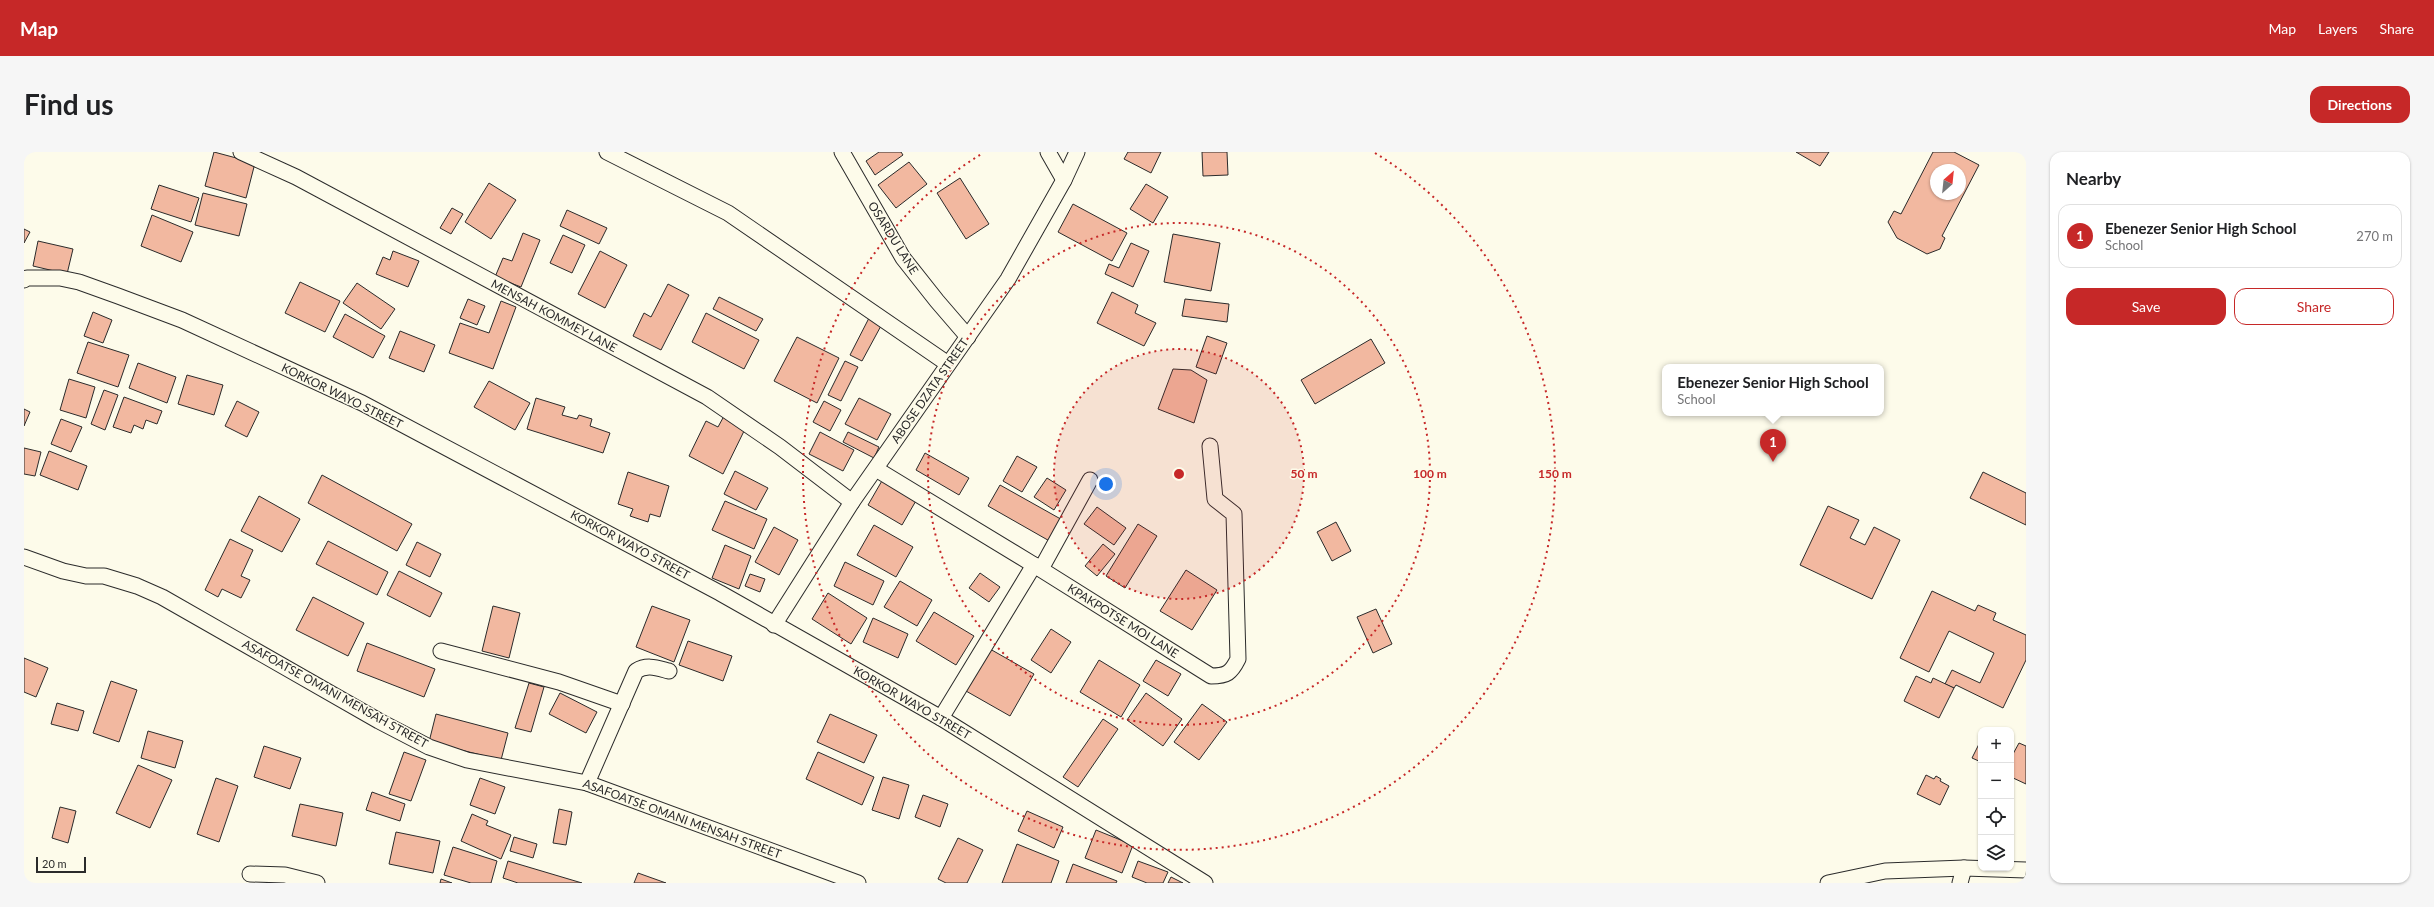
<!DOCTYPE html>
<html lang="en">
<head>
<meta charset="utf-8">
<style>
	:root { --surface:#fff; --page:#f6f6f6; --text:#202124; --muted:#757577; --line:#e0e0e0; --accent:#c62828 }
	body { margin:0; font-family:Lato,sans-serif; background:var(--page); color:var(--text) }
	.controls { position:absolute; right:12px; bottom:12px; display:grid; overflow:hidden; border-radius:8px; box-shadow:0 1px 3px #0004 }
	.controls button { width:36px; height:36px; display:grid; place-items:center; padding:0; border:0; border-bottom:1px solid var(--line); background:var(--surface); color:var(--text); font:20px sans-serif }
	.compass { position:absolute; left:1906px; top:12px; width:36px; height:36px; border-radius:50%; background:var(--surface); box-shadow:0 1px 3px #0004; rotate:27deg }
	.scale { position:absolute; left:12px; bottom:10px; width:50px; box-sizing:border-box; padding-left:4px; border:2px solid #2b2b2b; border-top:0; font-size:11px; line-height:14px; white-space:nowrap; color:#2b2b2b; -webkit-text-stroke:3px #fdfbea; paint-order:stroke }
	.you { position:absolute; left:1082px; top:332px; width:14px; height:14px; margin:-10px; border:3px solid #fff; border-radius:50%; background:#1a73e8; box-shadow:0 0 0 6px #1a73e833 }
	.badge { display:grid; place-items:center; width:26px; height:26px; border-radius:50%; background:var(--accent); color:#fff; font-size:13px; font-weight:700 }
	.pin { position:absolute; translate:-50% -33px; filter:drop-shadow(0 1px 2px #0008) }
	.pin::after { content:''; position:absolute; top:21px; width:14px; height:12px; background:inherit; clip-path:polygon(0 0,100% 0,50% 100%) }
	.popup { position:absolute; left:1638px; top:212px; width:222px; height:52px; box-sizing:border-box; display:grid; place-content:center; border-radius:8px; background:var(--surface); filter:drop-shadow(0 1px 3px #0005); font-size:13px; white-space:nowrap; color:var(--muted) }
	.popup b { font-size:15px; color:var(--text) }
	.popup::after { content:''; position:absolute; left:50%; top:100%; margin-left:-8px; border:8px solid transparent; border-top-color:var(--surface) }
	.list { margin:0; padding:0; list-style:none }
	h2 { display:flex; justify-content:space-between; align-items:center; height:52px; margin:0; padding:0 16px; font-size:17px }
	h2 small { font-size:13px; font-weight:400; color:var(--muted) }
	.list li { display:grid; grid-template-columns:26px 1fr auto; gap:12px; align-items:center; box-sizing:border-box; height:64px; margin:0 8px 8px; padding:0 8px; border:1px solid var(--line); border-radius:12px }
	.list b { display:block; font-size:15px; white-space:nowrap }
	.list p { margin:0; font-size:13px; white-space:nowrap; color:var(--muted) }
	.list em { font-size:13px; font-style:normal; color:var(--muted) }
	.actions { display:flex; gap:8px; padding:12px 16px }
	.actions a { flex:1; padding:9px 0; border:1px solid var(--accent); border-radius:12px; text-align:center; font-size:14px; color:var(--accent) }
	.actions .main { background:var(--accent); color:#fff }
	.icon { flex:none; width:22px; height:22px; fill:none; stroke:currentColor; stroke-width:2; stroke-linecap:round; stroke-linejoin:round }
	.map { position:relative; flex:none; width:2002px; height:731px; overflow:hidden; border-radius:12px }
	header { display:flex; align-items:center; gap:24px; box-sizing:border-box; height:56px; padding:0 20px; background:var(--accent); color:#fff }
	header strong { font-size:19px }
	nav { display:flex; gap:22px; margin-inline-start:auto; font-size:14px }
	.intro { display:flex; align-items:center; justify-content:space-between; box-sizing:border-box; height:96px; padding:0 24px }
	h1 { margin:0; font-size:28px }
	.button { padding:10px 18px; border-radius:12px; background:var(--accent); color:#fff; font-size:14px; font-weight:700 }
	main { display:flex; gap:24px; padding:0 24px }
	aside { flex:1; background:var(--surface); border-radius:12px; box-shadow:0 1px 3px #0004 }
	.map>svg:first-child { display:block }
	.building { fill:#f2b8a0; stroke:#2b2b2b; fill-rule:evenodd }
	.lines { fill:none; stroke-linecap:round; stroke-linejoin:round }
	.minor-casing { stroke:#2b2b2b; stroke-width:17 }
	.minor { stroke:#fdfbea; stroke-width:15 }
	.ring { fill:none; stroke:#c62828; stroke-width:2; stroke-dasharray:2 4 }
	.labels { text-anchor:middle; stroke-width:3; stroke-linejoin:round; paint-order:stroke }
	.street-label { font-size:12px; fill:#2b2b2b; stroke:#fdfbea }
	.centre { fill:#c62828; stroke:#fdfbea; stroke-width:2 }
	.ring-label { font-size:12px; text-anchor:middle; font-weight:bold; fill:#c62828; stroke:#fdfbea; stroke-width:3; stroke-linejoin:round; paint-order:stroke }
</style>
</head>
<body>
<header>
<strong>Map</strong>
<nav><a>Map</a><a>Layers</a><a>Share</a></nav>
</header>
<div class="intro"><h1>Find us</h1><a class="button">Directions</a></div>
<main>
<div class="map">
<svg width="2002" height="731" viewBox="0 0 2002 731">
	<rect width="100%" height="100%" fill="#fdfbea"/>
	<g class="building">
		<path d="M190,0L231,11L222,46L181,34Z"/>
		<path d="M855,0H877L879,3L851,23L842,9Z"/>
		<path d="M1104,0H1137L1127,21L1100,7Z"/>
		<path d="M1178,0H1203L1204,23L1179,24Z"/>
		<path d="M1772,0H1805L1796,14Z"/>
		<path d="M1909,0H1930L1955,13L1918,84L1921,86L1916,97L1903,102L1873,86L1864,70L1870,59L1877,62ZM1912,18H1936V42H1912Z"/>
		<path d="M885,10L903,32L872,56L854,33Z"/>
		<path d="M936,26L965,72L942,87L913,41Z"/>
		<path d="M465,31L492,48L467,87L441,70Z"/>
		<path d="M1122,32L1144,45L1129,71L1106,57Z"/>
		<path d="M135,33L175,46L167,70L127,57Z"/>
		<path d="M179,41L223,52L215,84L171,73Z"/>
		<path d="M1049,52L1103,81L1088,109L1034,80Z"/>
		<path d="M428,56L439,62L427,82L416,76Z"/>
		<path d="M543,58L583,76L575,92L536,74Z"/>
		<path d="M128,63L169,80L157,110L117,94Z"/>
		<path d="M0,77L6,80L0,91Z"/>
		<path d="M499,81L516,88L497,135L471,125L479,106L488,109Z"/>
		<path d="M1149,82L1196,91L1187,139L1140,130Z"/>
		<path d="M539,83L561,93L548,121L526,111Z"/>
		<path d="M14,89L49,97L43,122L9,114Z"/>
		<path d="M1107,91L1125,99L1109,135L1081,122L1085,112L1095,116Z"/>
		<path d="M369,99L395,109L384,135L352,122L359,105L366,108Z"/>
		<path d="M576,99L603,113L581,156L554,142Z"/>
		<path d="M276,130L316,149L301,180L261,161Z"/>
		<path d="M333,131L371,157L357,177L319,151Z"/>
		<path d="M644,132L665,143L637,198L609,184L620,161L627,165Z"/>
		<path d="M1088,140L1114,153L1111,161L1132,171L1120,194L1073,171Z"/>
		<path d="M695,145L739,167L732,179L689,157Z"/>
		<path d="M444,147L461,154L453,173L436,166Z"/>
		<path d="M1161,147L1205,152L1203,170L1158,164Z"/>
		<path d="M477,149L492,155L469,217L425,201L436,171L465,181Z"/>
		<path d="M69,160L88,168L79,191L60,184Z"/>
		<path d="M682,161L735,188L720,217L668,190Z"/>
		<path d="M321,162L361,184L349,206L309,185Z"/>
		<path d="M845,166L858,172L838,209L826,203Z"/>
		<path d="M376,179L411,193L400,220L365,206Z"/>
		<path d="M1183,184L1203,191L1192,222L1172,215Z"/>
		<path d="M773,185L815,206L793,251L750,229Z"/>
		<path d="M1347,187L1361,211L1291,252L1277,228Z"/>
		<path d="M64,190L105,203L94,235L53,221Z"/>
		<path d="M821,209L834,215L817,249L804,243Z"/>
		<path d="M114,211L152,225L143,251L105,236Z"/>
		<path d="M1149,217L1167,218L1183,228L1170,271L1134,257Z"/>
		<path d="M163,223L199,233L190,263L154,252Z"/>
		<path d="M45,227L71,235L62,266L36,258Z"/>
		<path d="M465,229L506,251L491,278L450,255Z"/>
		<path d="M80,238L94,243L81,278L67,272Z"/>
		<path d="M100,245L138,259L133,272L122,268L119,277L110,273L107,281L89,275Z"/>
		<path d="M512,246L541,255L538,263L553,267L555,263L568,267L566,274L586,281L579,301L503,277Z"/>
		<path d="M835,246L867,262L853,288L821,272Z"/>
		<path d="M213,249L235,260L223,285L201,274Z"/>
		<path d="M800,249L817,258L806,279L789,270Z"/>
		<path d="M0,257L6,260L0,274Z"/>
		<path d="M700,264L722,275L699,322L665,304L682,269L694,275Z"/>
		<path d="M37,267L58,275L47,300L27,292Z"/>
		<path d="M796,280L830,298L819,319L785,302Z"/>
		<path d="M824,280L855,295L850,306L819,290Z"/>
		<path d="M0,296L17,300L11,324L0,322Z"/>
		<path d="M25,299L63,314L54,338L16,323Z"/>
		<path d="M901,301L945,326L935,343L892,318Z"/>
		<path d="M993,304L1013,315L998,340L979,329Z"/>
		<path d="M711,319L744,336L732,358L700,342Z"/>
		<path d="M604,320L645,334L636,365L626,362L624,370L606,364L609,357L594,352Z"/>
		<path d="M1959,320L2002,341V373L1946,346Z"/>
		<path d="M298,323L388,372L373,399L284,351Z"/>
		<path d="M1023,326L1042,338L1030,358L1010,345Z"/>
		<path d="M859,327L893,347L878,373L844,353Z"/>
		<path d="M976,333L1042,370L1029,391L964,354Z"/>
		<path d="M235,344L276,367L258,400L217,379Z"/>
		<path d="M701,349L743,367L730,397L688,378Z"/>
		<path d="M1804,354L1835,368L1826,386L1841,393L1850,375L1876,388L1848,447L1776,413Z"/>
		<path d="M1073,355L1102,376L1090,393L1060,372Z"/>
		<path d="M1312,370L1327,399L1308,409L1293,380Z"/>
		<path d="M1114,372L1133,384L1101,436L1082,424Z"/>
		<path d="M850,373L889,395L872,425L833,403Z"/>
		<path d="M750,375L774,388L755,423L731,410Z"/>
		<path d="M206,387L229,398L217,424L226,428L217,446L198,437L194,445L181,438Z"/>
		<path d="M304,389L364,420L353,443L292,412Z"/>
		<path d="M393,390L417,402L406,425L382,413Z"/>
		<path d="M1079,392L1091,402L1073,424L1061,414Z"/>
		<path d="M701,393L727,404L715,437L688,426Z"/>
		<path d="M821,410L860,429L849,453L810,434Z"/>
		<path d="M1162,418L1193,438L1168,478L1136,459Z"/>
		<path d="M375,419L418,441L406,465L363,443Z"/>
		<path d="M956,421L976,435L965,450L945,436Z"/>
		<path d="M726,422L741,427L736,440L721,434Z"/>
		<path d="M876,429L908,448L893,474L860,455Z"/>
		<path d="M1908,439L1951,459L1954,453L1972,461L1969,468L2002,483V508L1979,556L1932,533L1930,536L1921,532L1928,518L1956,531L1970,501L1925,479L1905,520L1876,506Z"/>
		<path d="M804,441L843,466L827,492L788,467Z"/>
		<path d="M289,445L340,471L324,504L272,478Z"/>
		<path d="M469,454L496,461L485,506L458,499Z"/>
		<path d="M628,454L666,468L650,510L612,495Z"/>
		<path d="M1352,457L1368,492L1349,501L1333,465Z"/>
		<path d="M910,460L950,484L932,513L892,489Z"/>
		<path d="M849,466L884,482L874,506L839,490Z"/>
		<path d="M1027,477L1047,490L1027,521L1007,508Z"/>
		<path d="M664,489L708,504L699,529L655,513Z"/>
		<path d="M343,491L411,517L400,545L333,519Z"/>
		<path d="M966,497L1010,522L986,564L942,539Z"/>
		<path d="M0,506L24,516L12,545L0,540Z"/>
		<path d="M1075,508L1116,533L1097,565L1056,540Z"/>
		<path d="M1132,508L1157,522L1144,544L1119,529Z"/>
		<path d="M1892,524L1907,531L1909,526L1930,536L1915,566L1880,549Z"/>
		<path d="M87,529L113,538L95,590L69,581Z"/>
		<path d="M505,531L520,535L507,580L491,576Z"/>
		<path d="M536,541L573,560L562,581L525,562Z"/>
		<path d="M1122,541L1158,567L1139,594L1103,568Z"/>
		<path d="M33,551L60,559L54,579L27,572Z"/>
		<path d="M1178,552L1203,570L1175,608L1150,590Z"/>
		<path d="M412,562L484,581L477,608L405,590Z"/>
		<path d="M806,562L853,583L840,611L793,590Z"/>
		<path d="M1079,567L1094,577L1054,635L1039,625Z"/>
		<path d="M124,579L159,589L151,616L117,606Z"/>
		<path d="M1957,588V610L1948,606Z"/>
		<path d="M1995,591L2002,594V632L1987,625V601L1989,602Z"/>
		<path d="M240,594L277,606L266,637L230,625Z"/>
		<path d="M380,600L402,608L387,649L365,642Z"/>
		<path d="M794,600L850,625L838,653L782,627Z"/>
		<path d="M114,613L148,628L126,676L92,661Z"/>
		<path d="M1902,623L1910,627L1912,624L1917,627L1916,629L1925,634L1916,653L1893,642Z"/>
		<path d="M859,625L885,633L875,667L848,658Z"/>
		<path d="M192,626L214,634L195,690L173,682Z"/>
		<path d="M456,626L481,635L471,662L446,653Z"/>
		<path d="M348,640L381,652L376,669L342,658Z"/>
		<path d="M899,643L924,652L916,675L891,665Z"/>
		<path d="M276,652L319,661L312,694L268,684Z"/>
		<path d="M36,655L52,659L44,691L28,686Z"/>
		<path d="M535,657L548,660L542,693L529,691Z"/>
		<path d="M1003,659L1039,675L1030,696L994,679Z"/>
		<path d="M448,662L464,669L462,673L487,683L477,707L437,689Z"/>
		<path d="M1072,678L1109,693L1098,721L1061,706Z"/>
		<path d="M372,680L416,689L409,721L365,712Z"/>
		<path d="M490,685L513,692L509,706L486,699Z"/>
		<path d="M934,686L959,698L943,731H922L914,727Z"/>
		<path d="M993,692L1035,709L1027,731H978Z"/>
		<path d="M429,695L473,709L467,731H447L420,723Z"/>
		<path d="M484,709L558,731H494L479,726Z"/>
		<path d="M1114,709L1144,720L1139,731H1123L1108,725Z"/>
		<path d="M1049,712L1093,729L1092,731H1042Z"/>
		<path d="M614,721L642,731H610Z"/>
		<path d="M1147,725L1159,731H1144Z"/>
		<path d="M417,727L428,731H416Z"/>
	</g>
	<g class="lines">
		<defs>
			<g id="minor">
				<path d="M217,0L272,25L683,245L756,295L828,350"/>
				<path d="M583,0L704,61L924,212"/>
				<path d="M818,0L879,106L913,149L944,185"/>
				<path d="M1024,0L1040,28"/>
				<path d="M0,128L3,126H36L55,130L94,144L158,168L338,251L696,441L917,566L1181,731"/>
				<path d="M852,317L1010,413L1187,524C1203,524 1207,521 1214,507L1210,362L1191,347L1186,294"/>
				<path d="M0,405L39,419L62,424H80L113,434L138,445L355,569L405,595L443,608L563,631L834,731"/>
				<path d="M1017,417L1066,328"/>
				<path d="M750,473L828,350L984,127L1040,28L1053,0"/>
				<path d="M417,499L535,530L598,552"/>
				<path d="M917,566L1010,413"/>
				<path d="M563,631L612,519C623,512 633,516 645,519"/>
				<path d="M226,722L261,723L293,731"/>
				<path d="M1804,731L1861,719L1940,716L2002,718"/>
				<path d="M1936,731L1940,716"/>
			</g>
		</defs>
		<use href="#minor" class="minor-casing"/>
		<use href="#minor" class="minor"/>
	</g>
	<circle cx="1155" cy="322" r="125" fill="#c62828" fill-opacity=".12"/>
	<g class="ring">
		<circle cx="1155" cy="322" r="125"/>
		<circle cx="1155" cy="322" r="251"/>
		<path d="M1351 1A376 376 0 1 1 959 1"/>
	</g>
	<g class="labels">
		<g class="street-label">
			<text transform="translate(869 86) rotate(58)" y="4">OSARDU LANE</text>
			<text transform="translate(530 164) rotate(28)" y="4">MENSAH KOMMEY LANE</text>
			<text transform="translate(906 239) rotate(-55)" y="4">ABOSE DZATA STREET</text>
			<text transform="translate(318 244) rotate(26)" y="4">KORKOR WAYO STREET</text>
			<text transform="translate(606 393) rotate(28)" y="4">KORKOR WAYO STREET</text>
			<text transform="translate(1099 469) rotate(32)" y="4">KPAKPOTSE MOI LANE</text>
			<text transform="translate(311 542) rotate(29)" y="4">ASAFOATSE OMANI MENSAH STREET</text>
			<text transform="translate(888 551) rotate(30)" y="4">KORKOR WAYO STREET</text>
			<text transform="translate(658 667) rotate(20)" y="4">ASAFOATSE OMANI MENSAH STREET</text>
		</g>
	</g>
	<circle cx="1155" cy="322" r="6" class="centre"/>
	<g class="ring-label">
		<text x="1280" y="326">50 m</text>
		<text x="1406" y="326">100 m</text>
		<text x="1531" y="326">150 m</text>
	</g>
</svg>
<div class="controls">
<button>+</button>
<button>−</button>
<button><svg class="icon" aria-label="locate" viewBox="0 0 24 24"><circle cx="12" cy="12" r="6"/><path d="M12 2v4M12 18v4M2 12h4M18 12h4"/></svg></button>
<button><svg class="icon" aria-label="layers" viewBox="0 0 24 24"><path d="M12 4l9 5-9 5-9-5zM3 14l9 5 9-5"/></svg></button>
</div>
<svg class="compass" viewBox="-18 -18 36 36"><path d="M0-13l5 13h-10z" fill="#e53935"/><path d="M0 13l5-13h-10z" fill="#757577"/></svg>
<div class="scale">20 m</div>
<div class="you"></div>
<div class="pin badge" style="left:1749px;top:310px">1</div>
<div class="popup"><b>Ebenezer Senior High School</b>School</div>
</div>
<aside>
<h2>Nearby<small></small></h2>
<ul class="list">
<li><span class="badge">1</span><div><b>Ebenezer Senior High School</b><p>School</p></div><em>270 m</em></li>
</ul>
<div class="actions"><a class="main">Save</a><a>Share</a></div>
</aside>
</main>
</body>
</html>
